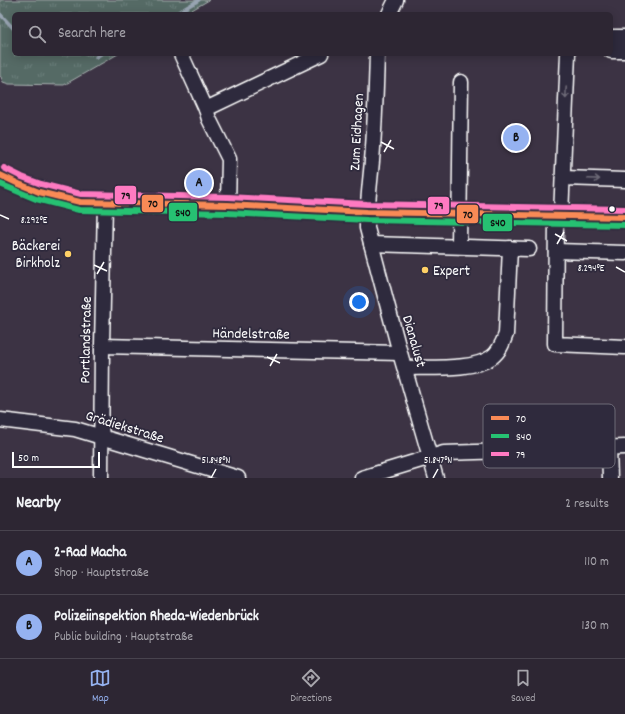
<!DOCTYPE html>
<html lang="en">
<head>
<meta charset="utf-8">
<style>
	:root { --surface:#2d2633; --page:#39323f; --text:#f1f3f6; --muted:#a7a5ac; --line:#48434e; --accent:#95b2f1 }
	body { margin:0; font-family:Dekko,sans-serif; background:var(--page); color:var(--text) }
	.scale { position:absolute; left:12px; bottom:10px; width:88px; box-sizing:border-box; padding-left:4px; border:2px solid #fff; border-top:0; font-size:11px; line-height:14px; white-space:nowrap; color:#fff; -webkit-text-stroke:3px #2f2a3d; paint-order:stroke }
	.you { position:absolute; left:359px; top:302px; width:14px; height:14px; margin:-10px; border:3px solid #fff; border-radius:50%; background:#1a73e8; box-shadow:0 0 0 6px #1a73e833 }
	.badge { display:grid; place-items:center; width:26px; height:26px; border-radius:50%; background:var(--accent); color:#111; font-size:13px; font-weight:700 }
	.pin { position:absolute; translate:-50% -50%; border:2px solid #fff; box-shadow:0 1px 4px #0006 }
	.list { margin:0; padding:0; list-style:none }
	h2 { display:flex; justify-content:space-between; align-items:center; height:52px; margin:0; padding:0 16px; font-size:17px }
	h2 small { font-size:13px; font-weight:400; color:var(--muted) }
	.list li { display:grid; grid-template-columns:26px 1fr auto; gap:12px; align-items:center; box-sizing:border-box; height:64px; padding:0 16px; border-top:1px solid var(--line) }
	.list b { display:block; font-size:15px; white-space:nowrap }
	.list p { margin:0; font-size:13px; white-space:nowrap; color:var(--muted) }
	.list em { font-size:13px; font-style:normal; color:var(--muted) }
	.icon { flex:none; width:22px; height:22px; fill:none; stroke:currentColor; stroke-width:2; stroke-linecap:round; stroke-linejoin:round }
	.map { position:relative; flex:none; width:625px; height:478px; overflow:hidden }
	.search { position:absolute; background:var(--surface); box-shadow:0 2px 10px #0003; left:12px; right:12px; top:12px; height:44px; display:flex; align-items:center; gap:10px; box-sizing:border-box; padding:0 14px; border-radius:6px; color:var(--muted); font-size:15px }
	.sheet { height:180px; background:var(--surface) }
	nav { display:flex; justify-content:space-around; align-items:center; box-sizing:border-box; height:56px; border-top:1px solid var(--line); background:var(--surface); font-size:11px; color:var(--muted) }
	nav a { display:grid; justify-items:center; gap:2px }
	nav .on { color:var(--accent) }
	.map>svg:first-child { display:block }
	.park { fill:url(#park-tufts); stroke:#aab4b2 }
	.lines { fill:none; stroke-linecap:round; stroke-linejoin:round }
	.stream { stroke:#98a4b2; stroke-width:3.5 }
	.minor-casing { stroke:#fff; stroke-width:17 }
	.minor { stroke:#2f2a3d; stroke-width:14 }
	.bus-1-casing { stroke:#2f2a3d; stroke-width:9 }
	.bus-2-casing { stroke:#2f2a3d; stroke-width:9 }
	.bus-3-casing { stroke:#2f2a3d; stroke-width:9 }
	.bus-1 { stroke:#f98a56; stroke-width:6 }
	.bus-2 { stroke:#26c172; stroke-width:6 }
	.bus-3 { stroke:#fe7ac1; stroke-width:6 }
	.oneway { stroke:#6d6a77 }
	.ticks { fill:none; stroke:#fff; stroke-width:1.5 }
	.bus-dot { fill:#fff; stroke:#2f2a3d; stroke-width:1.5 }
	.poi-dot { fill:#ffd166; stroke:#2f2a3d; stroke-width:1.5 }
	.labels { text-anchor:middle; stroke-width:3.5; stroke-linejoin:round; paint-order:stroke }
	.street-label { font-size:15px; fill:#fff; stroke:#2f2a3d }
	.poi-label { font-size:15px; fill:#fff; stroke:#2f2a3d; text-anchor:end }
	.key { fill:#2f2a3d; stroke:#6d6a77; stroke-width:1 }
	.key-label { font-size:11px; fill:#fff }
	.ticks-label { font-size:10px; text-anchor:middle; fill:#fff; stroke:#2f2a3d; stroke-width:3.5; stroke-linejoin:round; paint-order:stroke }
	.line-badge { stroke:#2f2a3d; stroke-width:1.5 }
	.pale-badge-label { font-size:11px; text-anchor:middle; font-weight:bold; fill:#111 }
</style>
</head>
<body>
<div class="map">
<svg width="625" height="478" viewBox="0 0 625 478">
	<defs>
		<pattern id="park-tufts" width="24" height="20" patternUnits="userSpaceOnUse"><rect width="24" height="20" fill="#546a65"/><path d="M3 7l-1-3M5 7V3M7 7l1-3M15 17l-1-3M17 17v-4M19 17l1-3" fill="none" stroke="#6e807c"/></pattern>
	</defs>
	<rect width="100%" height="100%" fill="#3c3344"/>
	<filter id="ink" filterUnits="userSpaceOnUse"><feTurbulence type="fractalNoise" baseFrequency=".025" numOctaves="2"/><feDisplacementMap in="SourceGraphic" scale="8" xChannelSelector="R" yChannelSelector="G"/><feConvolveMatrix kernelMatrix="1 2 1 2 8 2 1 2 1" color-interpolation-filters="sRGB"/></filter>
	<g filter="url(#ink)">
		<path class="park" d="M0,0H209L185,14H14V54H118L64,85L9,84L3,82L1,77L0,76Z"/>
		<g class="lines">
			<g class="stream">
				<path d="M0,14L14,29"/>
				<path d="M175,14L199,0"/>
				<path d="M96,57L101,54"/>
			</g>
			<defs>
				<g id="minor">
					<path d="M389,14L396,0"/>
					<path d="M611,37H625"/>
					<path d="M611,51H625"/>
					<path d="M181,54L206,109"/>
					<path d="M377,54C376,90 375,125 372,161C370,183 367,206 367,228L400,353L436,478"/>
					<path d="M0,175C24,189 53,197 80,202L228,205L367,212L625,217"/>
					<path d="M563,178L625,180"/>
					<path d="M228,205L229,159L209,119L206,109L321,54"/>
					<path d="M556,215L555,344L625,347"/>
					<path d="M561,215L568,54"/>
					<path d="M371,244L529,249"/>
					<path d="M459,246L461,82"/>
					<path d="M556,251L625,253"/>
					<path d="M102,346L400,353"/>
					<path d="M405,368C428,367 473,371 492,357C500,351 503,342 506,334L510,248"/>
					<path d="M0,420L75,429L238,478"/>
					<path d="M609,448L610,478"/>
					<path d="M101,478L102,346L105,203"/>
					<path d="M362,478L444,453L625,447"/>
				</g>
			</defs>
			<use href="#minor" class="minor-casing"/>
			<use href="#minor" class="minor"/>
			<defs>
				<path id="bus-1" d="M0,175L19,184L39,192L80,202L228,205L367,212L625,217"/>
				<path id="bus-2" d="M0,184L36,199L79,210L228,213L367,220L625,225"/>
				<path id="bus-3" d="M4,168L22,177L41,184L81,194L228,197L367,204L625,209"/>
			</defs>
			<use href="#bus-1" class="bus-1-casing"/>
			<use href="#bus-2" class="bus-2-casing"/>
			<use href="#bus-3" class="bus-3-casing"/>
			<use href="#bus-1" class="bus-1"/>
			<use href="#bus-2" class="bus-2"/>
			<use href="#bus-3" class="bus-3"/>
		</g>
		<defs><path id="oneway-shaft" d="M-6 0H5M1.5-3L5.5 0L1.5 3" fill="none" stroke-width="1.6" stroke-linecap="round" stroke-linejoin="round"/></defs>
		<g class="oneway">
			<use href="#oneway-shaft" transform="translate(566 93) rotate(92)"/>
			<use href="#oneway-shaft" transform="translate(594 179) rotate(2)"/>
		</g>
	</g>
	<path class="ticks" d="M381,142L394,149M384,152L391,140M0,215L9,219M555,234L567,241M557,244L564,232M94,265L107,271M616,267L625,272M97,274L104,262M267,357L280,363M270,366L277,354M211,478L216,469M433,478L438,469"/>
	<circle class="bus-dot" cx="612" cy="209" r="3.5"/>
	<g class="poi-dot">
		<circle cx="68" cy="254" r="4"/>
		<circle cx="425" cy="270" r="4"/>
	</g>
	<g class="labels">
		<g class="street-label">
			<text transform="translate(356 132) rotate(-87)" y="5">Zum Eidhagen</text>
			<text transform="translate(251 333) rotate(1)" y="5">Händelstraße</text>
			<text transform="translate(85 340) rotate(-89)" y="5">Portlandstraße</text>
			<text transform="translate(415 341) rotate(74)" y="5">Dianalust</text>
			<text transform="translate(125 426) rotate(17)" y="5">Grädiekstraße</text>
		</g>
		<g class="poi-label">
			<text x="60" y="250">Bäckerei<tspan x="60" dy="17">Birkholz</tspan></text>
			<text x="433" y="275" text-anchor="start">Expert</text>
		</g>
	</g>
	<rect x="483" y="404" width="132" height="64" rx="6" class="key"/>
	<rect x="491" y="416" width="18" height="4" fill="#f98a56"/>
	<rect x="491" y="434" width="18" height="4" fill="#26c172"/>
	<rect x="491" y="452" width="18" height="4" fill="#fe7ac1"/>
	<g class="key-label">
		<text x="516" y="422">70</text>
		<text x="516" y="440">S40</text>
		<text x="516" y="458">79</text>
	</g>
	<g class="ticks-label">
		<text x="34" y="223">8.292°E</text>
		<text x="591" y="271">8.294°E</text>
		<text x="216" y="463">51.848°N</text>
		<text x="438" y="463">51.847°N</text>
	</g>
	<g class="line-badge">
		<rect x="114" y="185" width="23" height="20" rx="4" fill="#fe7ac1"/>
		<rect x="141" y="194" width="23" height="19" rx="4" fill="#f98a56"/>
		<rect x="427" y="196" width="23" height="19" rx="4" fill="#fe7ac1"/>
		<rect x="168" y="202" width="30" height="20" rx="4" fill="#26c172"/>
		<rect x="456" y="204" width="23" height="20" rx="4" fill="#f98a56"/>
		<rect x="482" y="213" width="31" height="19" rx="4" fill="#26c172"/>
	</g>
	<g class="pale-badge-label">
		<text x="126" y="199">79</text>
		<text x="153" y="207">70</text>
		<text x="439" y="209">79</text>
		<text x="183" y="216">S40</text>
		<text x="468" y="218">70</text>
		<text x="498" y="226">S40</text>
	</g>
</svg>
<div class="scale">50 m</div>
<div class="you"></div>
<div class="pin badge" style="left:199px;top:183px">A</div>
<div class="pin badge" style="left:516px;top:138px">B</div>
<div class="search"><svg class="icon" aria-label="search" viewBox="0 0 24 24"><circle cx="10" cy="10" r="6"/><path d="M15 15l6 6"/></svg>Search here</div>
</div>
<section class="sheet">
<h2>Nearby<small>2 results</small></h2>
<ul class="list">
<li><span class="badge">A</span><div><b>2-Rad Macha</b><p>Shop · Hauptstraße</p></div><em>110 m</em></li>
<li><span class="badge">B</span><div><b>Polizeiinspektion Rheda-Wiedenbrück</b><p>Public building · Hauptstraße</p></div><em>130 m</em></li>
</ul>
</section>
<nav>
<a class="on"><svg class="icon" aria-label="map" viewBox="0 0 24 24"><path d="M3 6l6-2 6 2 6-2v14l-6 2-6-2-6 2zM9 4v14M15 6v14"/></svg>Map</a>
<a><svg class="icon" aria-label="directions" viewBox="0 0 24 24"><path d="M12 3l9 9-9 9-9-9zM9 14v-3h6M13 9l2 2-2 2"/></svg>Directions</a>
<a><svg class="icon" aria-label="saved" viewBox="0 0 24 24"><path d="M7 4h10v16l-5-4-5 4z"/></svg>Saved</a>
</nav>
</body>
</html>
